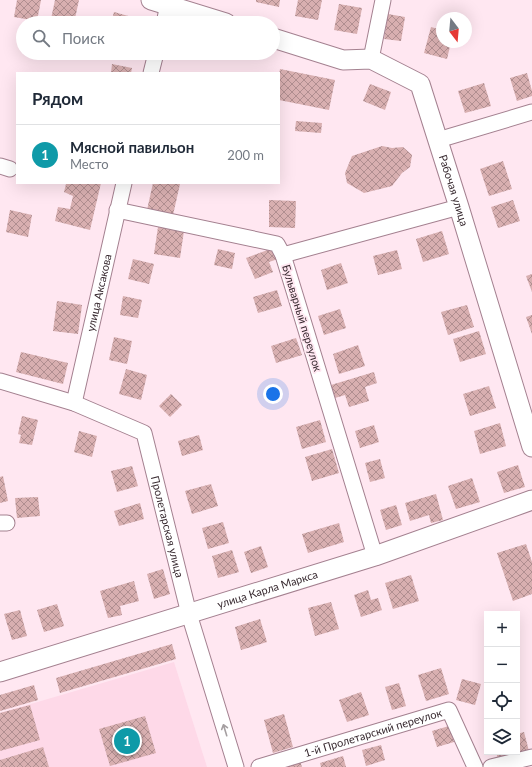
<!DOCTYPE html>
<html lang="ru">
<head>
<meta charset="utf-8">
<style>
	:root { --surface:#fff; --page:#f6f6f7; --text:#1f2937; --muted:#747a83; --line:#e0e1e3; --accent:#546100 }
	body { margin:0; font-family:Lato,sans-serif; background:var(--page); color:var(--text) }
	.controls { position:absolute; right:12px; bottom:12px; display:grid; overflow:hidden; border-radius:0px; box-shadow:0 4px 16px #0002 }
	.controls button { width:36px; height:36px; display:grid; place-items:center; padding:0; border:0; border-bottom:1px solid var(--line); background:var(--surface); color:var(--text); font:20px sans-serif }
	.compass { position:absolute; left:436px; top:12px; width:36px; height:36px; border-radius:50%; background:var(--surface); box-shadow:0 4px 16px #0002; rotate:164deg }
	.you { position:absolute; left:273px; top:394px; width:14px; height:14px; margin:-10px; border:3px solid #fff; border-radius:50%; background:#1a73e8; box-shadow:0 0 0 6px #1a73e833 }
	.badge { display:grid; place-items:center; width:26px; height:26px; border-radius:50%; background:var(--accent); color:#fff; font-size:13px; font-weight:700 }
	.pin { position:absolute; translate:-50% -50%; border:2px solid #fff; box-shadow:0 1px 4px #0006 }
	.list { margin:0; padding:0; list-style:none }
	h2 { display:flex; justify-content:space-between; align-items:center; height:52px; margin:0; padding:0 16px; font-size:17px }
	h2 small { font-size:13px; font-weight:400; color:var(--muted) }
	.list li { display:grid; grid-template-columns:26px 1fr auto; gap:12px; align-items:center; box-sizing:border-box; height:60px; padding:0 16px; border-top:1px solid var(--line) }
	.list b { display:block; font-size:15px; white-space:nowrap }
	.list p { margin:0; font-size:13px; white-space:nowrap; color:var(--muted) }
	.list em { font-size:13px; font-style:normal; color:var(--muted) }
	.icon { flex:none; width:22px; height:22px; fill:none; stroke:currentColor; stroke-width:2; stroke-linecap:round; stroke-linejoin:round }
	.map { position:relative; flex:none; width:532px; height:767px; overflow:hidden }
	.search { position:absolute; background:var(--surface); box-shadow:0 4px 16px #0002; left:16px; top:16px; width:264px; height:44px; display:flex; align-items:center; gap:10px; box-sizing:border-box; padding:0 14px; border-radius:22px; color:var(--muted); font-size:15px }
	.panel { position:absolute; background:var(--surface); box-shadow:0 4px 16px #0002; left:16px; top:72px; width:264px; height:112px; border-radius:0px }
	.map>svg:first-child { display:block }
	.built { fill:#fed9e8 }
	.building { fill:url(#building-cross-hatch) }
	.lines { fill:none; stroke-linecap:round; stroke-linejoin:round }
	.minor-casing { stroke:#a48190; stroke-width:17 }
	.tertiary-casing { stroke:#a48190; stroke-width:21 }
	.minor { stroke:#fff; stroke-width:15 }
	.tertiary { stroke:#fff; stroke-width:19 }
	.oneway { stroke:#a59fa1 }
	.labels { text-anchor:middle; stroke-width:3.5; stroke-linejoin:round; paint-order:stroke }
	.street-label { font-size:11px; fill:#37292f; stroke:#ffe7f1 }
</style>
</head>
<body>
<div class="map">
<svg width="532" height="767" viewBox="0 0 532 767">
	<defs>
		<pattern id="building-cross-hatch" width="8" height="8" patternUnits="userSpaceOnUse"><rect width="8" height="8" fill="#d8afb0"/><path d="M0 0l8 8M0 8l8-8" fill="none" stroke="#b08e90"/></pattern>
	</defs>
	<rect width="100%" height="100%" fill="#ffe7f1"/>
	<path class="built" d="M174,662L207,767H0V713Z"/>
	<g class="building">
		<path d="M17,0H41L37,21L14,17Z"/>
		<path d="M55,0H79L74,23L51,19Z"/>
		<path d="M256,0H280L279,7L256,2Z"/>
		<path d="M298,0H322L318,20L295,16Z"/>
		<path d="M339,4L362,8L357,34L334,30Z"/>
		<path d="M114,12L146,21V23H111Z"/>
		<path d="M388,14L405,17L401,41L384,39Z"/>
		<path d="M431,27L442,30V42H451L447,59L424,53Z"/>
		<path d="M112,64L132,68L131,73H111Z"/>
		<path d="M280,69L335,80L329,110L279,100V75Z"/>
		<path d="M527,73L532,91V96L517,101L510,78Z"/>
		<path d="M484,83L491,106L465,113L458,91Z"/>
		<path d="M370,84L391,92L385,110L363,101Z"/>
		<path d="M296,121L322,123L321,133L295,131Z"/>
		<path d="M382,146L392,148L403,147L412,155L410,167L402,173L392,186L364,193L347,183L345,173L352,156Z"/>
		<path d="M503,161L512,189L489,196L480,169Z"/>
		<path d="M71,183H101L90,230L55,221L58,207L70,209L73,196L64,192L66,184Z"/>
		<path d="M153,183L180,184L173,215L147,210Z"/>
		<path d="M269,200L296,201L295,228L269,227Z"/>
		<path d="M513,200L520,221L498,228L491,207Z"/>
		<path d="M10,210L32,215L28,237L6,232Z"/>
		<path d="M158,227L184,231L180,258L154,254Z"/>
		<path d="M442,231L449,254L423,262L416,239Z"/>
		<path d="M273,248L278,259L269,262L273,272L255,279L246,258Z"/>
		<path d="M218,249L235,253L232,269L214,265Z"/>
		<path d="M397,250L402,269L378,275L373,256Z"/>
		<path d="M133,259L154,264L149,284L128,279Z"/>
		<path d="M341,263L348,283L327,290L321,270Z"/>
		<path d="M532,274V292L526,276Z"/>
		<path d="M277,290L282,306L258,313L253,297Z"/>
		<path d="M123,296L142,300L138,318L120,315Z"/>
		<path d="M57,301L82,305L78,334L53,331Z"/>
		<path d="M467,305L474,327L448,335L441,312Z"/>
		<path d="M340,309L346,328L324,335L318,316Z"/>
		<path d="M532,315V334L526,317Z"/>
		<path d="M479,331L486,354L460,362L453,339Z"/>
		<path d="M114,337L132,341L127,364L109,360Z"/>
		<path d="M296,338L302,355L276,363L271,346Z"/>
		<path d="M358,345L365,366L339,374L333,354Z"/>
		<path d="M21,352L68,363L63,384L16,372Z"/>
		<path d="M126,369L147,375L141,400L119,394Z"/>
		<path d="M374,372L377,383L365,387L369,401L349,407L345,395L335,398L331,385Z"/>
		<path d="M489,386L496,408L470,416L463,394Z"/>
		<path d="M171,394L182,405L170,417L159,406Z"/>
		<path d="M22,416L38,420L32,445L19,443L21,435L18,434Z"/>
		<path d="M320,420L326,442L302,449L296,427Z"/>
		<path d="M500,423L506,446L480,454L474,431Z"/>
		<path d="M374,425L379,442L360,448L355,431Z"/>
		<path d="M79,431L97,436L92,457L74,452Z"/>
		<path d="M199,435L203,450L182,456L178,441Z"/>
		<path d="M332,449L339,473L312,481L305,457Z"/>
		<path d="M380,459L385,478L370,482L365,463Z"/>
		<path d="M518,465L525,487L504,493L497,472Z"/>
		<path d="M132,466L138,486L117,492L111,471Z"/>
		<path d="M3,476L8,501L0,503V477Z"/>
		<path d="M472,478L480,502L456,509L448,486Z"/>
		<path d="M211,484L218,506L192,514L185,491Z"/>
		<path d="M436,494L443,520L431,523L429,515L410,521L405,503Z"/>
		<path d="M38,497L40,516L17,518L15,498Z"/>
		<path d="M140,503L144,519L119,526L114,511Z"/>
		<path d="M396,505L402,525L386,530L380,510Z"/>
		<path d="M223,522L229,543L208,549L202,528Z"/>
		<path d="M339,523L344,542L308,553L302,534Z"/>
		<path d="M526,544L532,562V594L513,601L497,553Z"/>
		<path d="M261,546L268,567L251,573L244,552Z"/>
		<path d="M232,550L239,572L218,578L212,556Z"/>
		<path d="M163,569L170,594L154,599L147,574Z"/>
		<path d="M411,575L419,601L393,609L385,583Z"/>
		<path d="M134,581L139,601L120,606L122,615L108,618L100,591Z"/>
		<path d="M368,590L371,600L378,598L382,610L361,617L354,595Z"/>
		<path d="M331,602L339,629L315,636L308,608Z"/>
		<path d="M57,604L64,626L44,632L37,610Z"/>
		<path d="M20,610L27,636L12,640L4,614Z"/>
		<path d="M260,619L267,642L241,650L235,627Z"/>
		<path d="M172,644L176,659L60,693L56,678Z"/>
		<path d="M441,668L449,694L426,701L418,675Z"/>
		<path d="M462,679L481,684L475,705L456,700Z"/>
		<path d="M399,683L406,706L392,710L385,687Z"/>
		<path d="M34,685L38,700L0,711V695Z"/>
		<path d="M361,692L369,715L347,722L339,700Z"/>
		<path d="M30,705L40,740L0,751V713Z"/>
		<path d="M284,714L293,747L273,753L264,720Z"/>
		<path d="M145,716L156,753L110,766L99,729Z"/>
		<path d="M449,726L454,742L437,747L432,731Z"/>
		<path d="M524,732L529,751L498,759L496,752H517V734Z"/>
		<path d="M381,745L385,760L366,766L362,750Z"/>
		<path d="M43,747L49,767H0V760Z"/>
		<path d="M343,756L346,767H321L320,763Z"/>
		<path d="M300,761L302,767H285Z"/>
	</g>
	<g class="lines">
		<defs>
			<g id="minor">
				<path d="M164,23L169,0"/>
				<path d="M371,59L383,0"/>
				<path d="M151,73L156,53"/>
				<path d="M438,140L532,112"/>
				<path d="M0,166L10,169"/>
				<path d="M117,210L277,244L283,255"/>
				<path id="s1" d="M0,381L74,403L144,433L189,614L236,767"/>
				<path id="s2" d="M74,403L124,183"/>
				<path d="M0,523H7"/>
				<path d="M375,556L283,255L459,207"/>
				<path id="s3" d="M259,767L449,710L475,767"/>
				<path d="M491,767L532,757"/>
			</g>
			<g id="tertiary">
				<path d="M151,0L226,23"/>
				<path id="s4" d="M273,38L343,60L371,59L420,84L459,207L532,447"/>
				<path id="s5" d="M0,672L375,556L532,500"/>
			</g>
		</defs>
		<use href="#minor" class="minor-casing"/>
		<use href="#tertiary" class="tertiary-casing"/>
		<use href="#minor" class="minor"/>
		<use href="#tertiary" class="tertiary"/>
	</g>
	<defs><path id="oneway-shaft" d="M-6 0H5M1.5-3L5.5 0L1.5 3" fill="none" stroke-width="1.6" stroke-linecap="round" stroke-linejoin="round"/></defs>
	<use class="oneway" href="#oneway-shaft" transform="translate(225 730) rotate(-107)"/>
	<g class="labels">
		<g class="street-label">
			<text dy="4" stroke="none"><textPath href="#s4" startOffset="268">Рабочая улица</textPath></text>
			<text dy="4" stroke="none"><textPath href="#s2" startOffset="113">улица Аксакова</textPath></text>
			<text transform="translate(302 318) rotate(73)" y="4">Бульварный переулок</text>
			<text dy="4" stroke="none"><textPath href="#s1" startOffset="250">Пролетарская улица</textPath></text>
			<text dy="4" stroke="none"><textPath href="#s5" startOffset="280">улица Карла Маркса</textPath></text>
			<text dy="4" stroke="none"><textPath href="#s3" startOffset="119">1-й Пролетарский переулок</textPath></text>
		</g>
	</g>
</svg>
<div class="controls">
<button>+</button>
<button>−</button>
<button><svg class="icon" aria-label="locate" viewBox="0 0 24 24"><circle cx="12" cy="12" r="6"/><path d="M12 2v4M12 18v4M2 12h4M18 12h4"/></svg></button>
<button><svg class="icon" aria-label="layers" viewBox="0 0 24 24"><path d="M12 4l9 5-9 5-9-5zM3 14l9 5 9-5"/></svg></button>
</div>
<svg class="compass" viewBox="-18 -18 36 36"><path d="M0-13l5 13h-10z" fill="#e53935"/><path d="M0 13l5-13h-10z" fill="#747a83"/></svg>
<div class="you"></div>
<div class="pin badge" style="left:127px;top:741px;background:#0f9aa8">1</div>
<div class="search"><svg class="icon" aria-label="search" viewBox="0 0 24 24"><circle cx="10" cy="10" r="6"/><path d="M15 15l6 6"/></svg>Поиск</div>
<section class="panel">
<h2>Рядом<small></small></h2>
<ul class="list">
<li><span class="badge" style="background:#0f9aa8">1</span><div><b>Мясной павильон</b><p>Место</p></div><em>200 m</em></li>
</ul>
</section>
</div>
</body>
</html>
